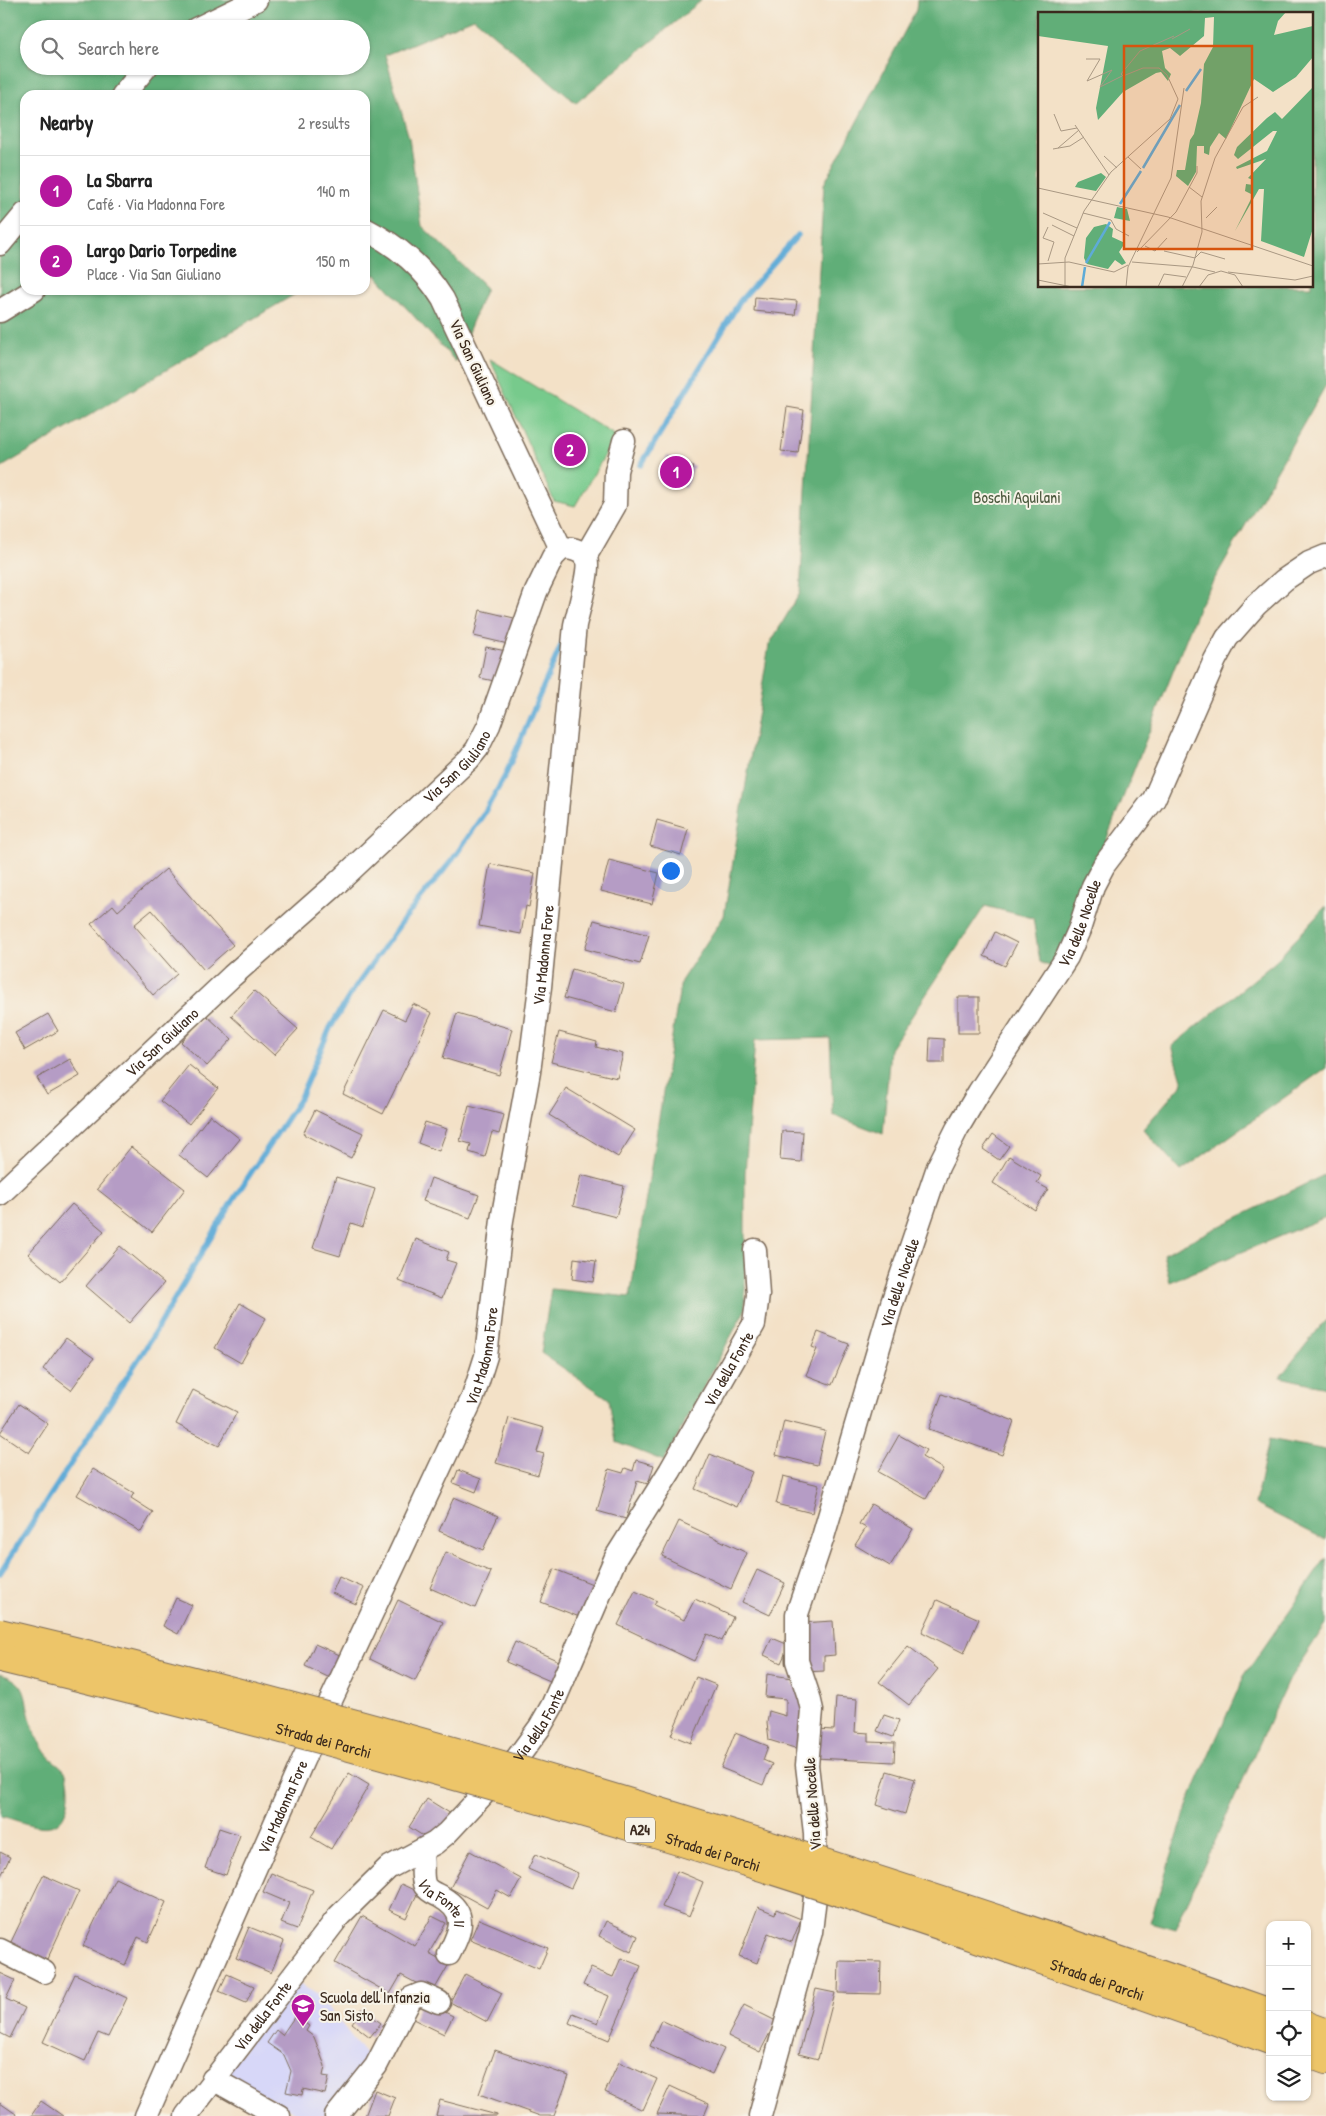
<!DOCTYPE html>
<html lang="en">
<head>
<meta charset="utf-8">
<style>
	:root { --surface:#fff; --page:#f6f6f6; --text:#222; --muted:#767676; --line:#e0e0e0; --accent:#b5179e }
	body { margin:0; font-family:"Patrick Hand",sans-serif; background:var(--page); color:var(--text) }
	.controls { position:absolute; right:15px; bottom:15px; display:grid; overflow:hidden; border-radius:10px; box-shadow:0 1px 4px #0004 }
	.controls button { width:45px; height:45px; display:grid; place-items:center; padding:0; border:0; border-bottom:1px solid var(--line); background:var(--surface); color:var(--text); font:25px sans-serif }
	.you { position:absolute; left:670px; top:870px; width:18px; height:18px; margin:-12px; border:4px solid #fff; border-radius:50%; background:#1a73e8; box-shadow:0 0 0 8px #1a73e833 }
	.badge { display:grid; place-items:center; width:32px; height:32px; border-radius:50%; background:var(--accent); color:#fff; font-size:16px; font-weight:700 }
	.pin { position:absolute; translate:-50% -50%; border:2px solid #fff; box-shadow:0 1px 5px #0006 }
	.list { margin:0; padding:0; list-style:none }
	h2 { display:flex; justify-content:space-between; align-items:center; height:65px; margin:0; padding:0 20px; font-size:21px }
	h2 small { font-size:16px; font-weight:400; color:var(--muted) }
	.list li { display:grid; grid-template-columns:32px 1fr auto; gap:15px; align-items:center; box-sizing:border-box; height:70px; padding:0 20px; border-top:1px solid var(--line) }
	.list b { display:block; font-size:19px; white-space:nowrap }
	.list p { margin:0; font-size:16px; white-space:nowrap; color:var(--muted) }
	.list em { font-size:16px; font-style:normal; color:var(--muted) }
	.icon { flex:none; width:28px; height:28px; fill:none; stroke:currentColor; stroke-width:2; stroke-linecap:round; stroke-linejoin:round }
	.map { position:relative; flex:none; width:1326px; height:2116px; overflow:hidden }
	.search { position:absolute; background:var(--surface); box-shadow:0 1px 4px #0004; left:20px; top:20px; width:350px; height:55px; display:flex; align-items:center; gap:12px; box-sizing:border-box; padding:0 18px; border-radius:28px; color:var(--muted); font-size:19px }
	.panel { position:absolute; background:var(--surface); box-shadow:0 1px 4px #0004; left:20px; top:90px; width:350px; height:205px; border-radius:15px }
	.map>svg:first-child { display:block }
	.built { fill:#d7d7f8 }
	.green { fill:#77ca8c; stroke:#597a55 }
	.forest { fill:#61ae78; stroke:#4e6c4b; fill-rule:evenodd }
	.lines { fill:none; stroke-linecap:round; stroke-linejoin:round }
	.stream { stroke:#5eabd7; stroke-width:5.5 }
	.building { fill:#b59cc5 }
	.minor-casing { stroke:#7b6a59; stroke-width:25 }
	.motorway-casing { stroke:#7b6a59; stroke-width:30 }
	.minor { stroke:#fff; stroke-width:22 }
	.motorway { stroke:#edc569; stroke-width:28 }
	.motorway-bridge-casing { stroke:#7b6a59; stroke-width:30; stroke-linecap:butt }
	.motorway-bridge { stroke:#edc569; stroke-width:28 }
	.labels { text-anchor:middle; stroke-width:4; stroke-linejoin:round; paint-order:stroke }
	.shield { fill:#f7f3e8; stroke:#73665b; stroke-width:1 }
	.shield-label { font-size:15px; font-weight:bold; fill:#3b2a1e }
	.street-label { font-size:16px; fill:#3b2a1e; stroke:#f7f3e8 }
	.park-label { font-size:16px; fill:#4d5a3f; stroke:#f7f3e8 }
	.poi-label { font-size:16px; fill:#3b2a1e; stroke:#f7f3e8; text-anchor:start }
	.inset-river { fill:none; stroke:#5eabd7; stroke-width:2.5 }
	.inset-road { fill:none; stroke:#a99883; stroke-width:1 }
	.view { fill:#d7540e; fill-opacity:0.15; stroke:#d7540e; stroke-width:2.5 }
	.inset-edge { fill:none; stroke:#3b2a1e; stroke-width:2.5 }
</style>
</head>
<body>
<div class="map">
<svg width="1326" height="2116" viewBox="0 0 1326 2116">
	<rect width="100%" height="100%" fill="#f7f3e8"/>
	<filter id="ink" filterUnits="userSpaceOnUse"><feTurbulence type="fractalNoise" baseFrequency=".02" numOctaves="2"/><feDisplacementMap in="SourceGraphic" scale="10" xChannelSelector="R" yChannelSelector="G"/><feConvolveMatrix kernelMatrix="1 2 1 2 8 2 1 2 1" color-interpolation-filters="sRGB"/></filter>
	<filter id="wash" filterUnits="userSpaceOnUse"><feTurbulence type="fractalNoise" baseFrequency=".0096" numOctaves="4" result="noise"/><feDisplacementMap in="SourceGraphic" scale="20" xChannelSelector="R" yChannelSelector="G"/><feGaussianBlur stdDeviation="1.12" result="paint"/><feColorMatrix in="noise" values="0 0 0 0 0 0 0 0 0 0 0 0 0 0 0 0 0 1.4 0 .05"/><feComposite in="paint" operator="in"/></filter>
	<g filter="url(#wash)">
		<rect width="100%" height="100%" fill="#f3e1c7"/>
		<path class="built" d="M297,1983L319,1995L369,2059L324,2116H302L224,2074Z"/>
		<path class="green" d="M490,359L616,436L575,506L554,501Z"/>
		<g class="forest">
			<path d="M0,0H702L576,103L474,18L385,55L409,138L422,226L486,288L456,362L376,275H365V95H25V290H302L0,468ZM29,29H361V66H29Z"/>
			<path d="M917,0H1326V385L1199,606L1055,969L1040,962L1033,918L985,906L890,1049L883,1134L833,1115L830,1038L755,1040L745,1173V1310L664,1461L616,1442L609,1399L541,1353L551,1289L630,1297L681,981L724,916L769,645L800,593L824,184L916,10ZM1040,14H1312V286H1040Z"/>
			<path d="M1326,906V1068L1181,1171L1143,1129L1183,1083L1172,1046L1274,963Z"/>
			<path d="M1326,1174V1217L1170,1282L1163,1254Z"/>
			<path d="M1326,1320V1387L1280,1377L1324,1322Z"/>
			<path d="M1269,1439L1326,1450V1540L1255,1504Z"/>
			<path d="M1326,1558V1624L1288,1681L1175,1929L1150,1922L1190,1798L1244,1676Z"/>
			<path d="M0,1674C30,1682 24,1699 31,1721C33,1731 40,1744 45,1752C50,1760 60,1764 65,1771C72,1783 70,1813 59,1822C44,1834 17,1819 0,1816Z"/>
		</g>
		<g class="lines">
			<g class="stream">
				<path d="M641,465L740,301L798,235"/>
				<path d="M0,1573L145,1349L233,1200L299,1100L330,1028L352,992L404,919L453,859L483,815L505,776L565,636"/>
			</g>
		</g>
		<g id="blocks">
			<g class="building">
				<path d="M755,297L797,301L795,315L754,311Z"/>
				<path d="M787,407L804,410L798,453L781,451Z"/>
				<path d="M667,456L694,466L686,488L658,478Z"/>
				<path d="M480,610L514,618L508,644L474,636Z"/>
				<path d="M486,647L506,651L499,682L480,678Z"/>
				<path d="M657,820L688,829L681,855L650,846Z"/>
				<path d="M609,860L659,873L652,904L601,891Z"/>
				<path d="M490,864L535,873L529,907L526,906L521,934L479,926Z"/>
				<path d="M166,869L233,945L204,970L152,910L134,925L177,974L153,995L91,924L113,905L118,911Z"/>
				<path d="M594,920L649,935L640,964L585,949Z"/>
				<path d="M995,932L1017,943L1005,966L984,956Z"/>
				<path d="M572,969L624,984L616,1012L564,998Z"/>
				<path d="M254,991L298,1029L274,1055L231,1016Z"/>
				<rect x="958" y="997" width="21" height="36"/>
				<path d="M413,1004L432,1013L383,1114L343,1094L384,1010L405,1020Z"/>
				<path d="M457,1013L512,1029L499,1075L443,1058Z"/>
				<path d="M48,1014L58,1031L25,1050L15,1033Z"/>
				<path d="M206,1015L232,1039L207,1066L181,1042Z"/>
				<path d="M559,1032L597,1042L596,1047L623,1054L617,1078L551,1062Z"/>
				<path d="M930,1038L944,1039V1063H929Z"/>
				<path d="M70,1059L80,1076L47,1095L37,1078Z"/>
				<path d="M189,1065L218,1088L189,1124L160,1101Z"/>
				<path d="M566,1088L635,1130L618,1157L549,1115Z"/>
				<path d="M469,1106L504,1115L499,1134L492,1132L485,1157L469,1152L471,1144L460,1141Z"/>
				<path d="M315,1110L363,1133L351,1158L303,1134Z"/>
				<path d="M210,1115L240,1139L208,1178L179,1155Z"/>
				<path d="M425,1122L447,1129L439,1151L418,1143Z"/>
				<path d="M782,1131L803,1132L801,1162L780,1160Z"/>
				<path d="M993,1134L1009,1146L999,1160L983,1149Z"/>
				<path d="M131,1147L185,1189L152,1232L97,1189Z"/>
				<path d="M1009,1156L1041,1176L1037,1183L1048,1189L1035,1210L993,1183Z"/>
				<path d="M581,1175L624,1186L616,1217L573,1206Z"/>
				<path d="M336,1177L375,1189L363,1227L351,1223L340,1256L313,1248Z"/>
				<path d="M431,1178L479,1195L470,1218L423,1201Z"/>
				<path d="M72,1204L104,1231L60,1282L28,1254Z"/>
				<path d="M416,1239L449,1252L446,1260L456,1263L442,1298L399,1281Z"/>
				<path d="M120,1246L164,1283L129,1323L86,1286Z"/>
				<path d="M574,1258L596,1261L593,1282L572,1279Z"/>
				<path d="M240,1303L266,1318L241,1363L215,1348Z"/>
				<path d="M818,1332L849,1344L832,1385L806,1375L817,1349L812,1347Z"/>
				<path d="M66,1338L94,1358L71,1390L43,1369Z"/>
				<path d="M193,1390L237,1412L219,1446L176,1424Z"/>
				<path d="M942,1394L1014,1421L1002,1455L929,1429Z"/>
				<path d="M19,1404L48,1424L29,1453L0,1433Z"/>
				<path d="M509,1418L544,1428L537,1452L544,1454L538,1475L496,1463Z"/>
				<path d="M784,1421L825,1431L817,1465L776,1455Z"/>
				<path d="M899,1435L926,1450L922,1457L943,1469L926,1499L878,1472Z"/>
				<path d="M710,1454L752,1472L737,1507L695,1489Z"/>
				<path d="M636,1460L654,1465L648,1484L637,1481L626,1519L597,1511L609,1469L623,1473L625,1468L633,1471Z"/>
				<path d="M93,1469L134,1493L131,1498L153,1512L141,1532L77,1495Z"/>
				<path d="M458,1470L481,1479L476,1492L453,1483Z"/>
				<path d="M783,1476L819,1485L812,1513L776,1504Z"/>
				<path d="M454,1497L498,1516L483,1550L439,1531Z"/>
				<path d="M871,1504L913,1529L890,1566L855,1545L866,1528L859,1524Z"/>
				<path d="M679,1521L747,1553L731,1589L662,1556Z"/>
				<path d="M446,1552L491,1572L475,1608L430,1588Z"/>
				<path d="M554,1569L595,1585L582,1618L541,1602Z"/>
				<path d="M757,1570L785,1583L770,1615L742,1602Z"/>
				<path d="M339,1577L364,1588L356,1604L332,1593Z"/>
				<path d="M635,1591L657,1601L654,1605L684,1620L695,1599L733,1617L722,1641L707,1634L694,1661L618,1625Z"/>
				<path d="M176,1598L192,1605L178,1634L163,1626Z"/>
				<path d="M398,1600L443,1622L415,1681L370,1659Z"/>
				<path d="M937,1600L979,1619L964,1653L922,1632Z"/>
				<path d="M833,1621L835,1655L824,1656V1671L804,1672L801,1623Z"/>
				<path d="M772,1638L789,1645L781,1663L764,1655Z"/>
				<path d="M515,1642L566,1664L557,1684L506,1662Z"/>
				<path d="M315,1644L342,1656L332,1679L305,1666Z"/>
				<path d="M908,1646L938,1669L909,1705L879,1682Z"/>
				<path d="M767,1674L792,1678L793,1685H798L806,1698L801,1750L769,1740L767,1722L769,1711L786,1716V1699L765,1697Z"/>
				<path d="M696,1677L716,1685L691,1743L671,1735Z"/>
				<path d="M836,1697L857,1699L855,1732L869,1733V1742L895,1743L894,1762L815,1758L816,1729L834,1730Z"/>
				<path d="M884,1715L899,1720L893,1737L877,1731Z"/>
				<path d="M735,1733L768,1746L763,1760L772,1764L763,1785L721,1768Z"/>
				<path d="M887,1771L915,1779L905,1814L877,1805Z"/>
				<path d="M349,1773L369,1785L331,1849L311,1837Z"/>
				<path d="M427,1799L456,1817L431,1841L409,1827Z"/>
				<path d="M219,1828L240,1835L226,1875L205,1868Z"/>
				<path d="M470,1851L521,1879L511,1898L497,1890L487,1908L450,1888Z"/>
				<path d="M0,1852L10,1857L0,1878Z"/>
				<path d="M535,1854L578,1873L571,1888L528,1869Z"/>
				<path d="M677,1871L703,1882L689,1917L662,1907Z"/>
				<path d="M271,1873L313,1890L297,1929L281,1923L289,1903L263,1892Z"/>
				<path d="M43,1875L79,1891L47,1960L10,1944Z"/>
				<path d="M115,1878L166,1902L148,1942L138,1937L125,1965L83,1946Z"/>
				<path d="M401,1884L418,1892L406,1918L389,1910Z"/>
				<path d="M758,1907L775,1914L776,1909L801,1919L792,1942L768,1933L757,1963L739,1956Z"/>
				<path d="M362,1916L415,1946L432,1916L446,1923L429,1953L449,1964L433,1992L401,1975L390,1994L335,1963Z"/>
				<path d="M479,1919L548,1948L539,1969L470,1940Z"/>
				<path d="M606,1921L638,1936L631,1952L599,1936Z"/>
				<path d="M249,1927L284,1941L271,1973L236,1958Z"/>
				<path d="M621,1958L641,1966L609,2040L569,2023L573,2013L598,2023L609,1996L583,1985L591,1968L613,1977Z"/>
				<path d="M839,1961L881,1962L880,1994L838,1993Z"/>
				<path d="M0,1973L15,1980L6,1999L25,2008L10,2038L0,2033Z"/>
				<path d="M75,1974L127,1998L108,2037L98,2033L85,2061L43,2042Z"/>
				<path d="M227,1974L254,1986L246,2003L219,1991Z"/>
				<path d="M465,1974L502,1993L487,2022L450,2002Z"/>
				<path d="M816,1989L835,1993L818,2059L799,2054Z"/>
				<path d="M422,2001L453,2016L444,2034L413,2019Z"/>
				<path d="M744,2005L776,2021L760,2052L728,2036Z"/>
				<path d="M362,2009L381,2023L370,2037L352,2023Z"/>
				<path d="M295,2016L309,2026L306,2031L314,2037L325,2066L323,2076L329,2077L325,2094L303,2089L302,2095L286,2092L291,2071L284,2055L267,2043L276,2030L282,2035Z"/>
				<path d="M661,2020L724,2049L712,2074L650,2046Z"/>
				<path d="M495,2050L569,2076L554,2116H540L479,2094Z"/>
				<path d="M619,2062L657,2079L643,2110L605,2092Z"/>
				<path d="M670,2086L709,2104L704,2116L657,2114Z"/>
				<path d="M375,2090L395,2098L388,2116H365Z"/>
				<path d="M440,2100L497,2115V2116H436Z"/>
				<path d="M41,2101L63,2116H31Z"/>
				<path d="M0,2103L16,2114L15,2116H0Z"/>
			</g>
		</g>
	</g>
	<g filter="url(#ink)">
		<use href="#blocks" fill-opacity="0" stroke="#7b6a59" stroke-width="1"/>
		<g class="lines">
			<defs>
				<g id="minor">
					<path d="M196,29L256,0"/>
					<path d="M123,95L147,66"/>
					<path d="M0,244L25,214"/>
					<path d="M0,311L34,290"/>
					<path d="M585,557L615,505L616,471L624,441"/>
					<path id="s1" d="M0,1194L232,976L333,887L469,759L477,749L489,725L536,592L553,557L561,549L443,299C423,267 398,246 365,229"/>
					<path id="s2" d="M421,1851C425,1862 420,1876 425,1886C429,1892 436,1894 441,1897C469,1913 461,1930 449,1954"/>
					<path d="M0,1950L44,1972"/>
					<path d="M213,2079L279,2116"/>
					<path id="s3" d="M146,2116L303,1760L473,1397L486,1356L502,1220L529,1072L540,987L575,625C578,612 591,568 586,558C582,550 569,547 561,549"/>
					<path id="s4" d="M186,2116L339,1916L388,1868L435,1843L447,1833L518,1757L540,1727L552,1706L616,1557L670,1471L754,1324L758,1295L755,1250"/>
					<path d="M336,2116L376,2066L411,1998L421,1994L439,2002"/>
					<path id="s5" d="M760,2116L811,1932L816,1888L815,1833L807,1765L812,1710L809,1697L797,1661V1614L823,1537L892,1303L938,1167L957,1129L979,1092L1067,957L1079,930L1093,886L1104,865L1154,799L1215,660L1227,638L1256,605L1284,580L1309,563L1326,556"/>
				</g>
				<g id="motorway">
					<path d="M1307,2026L1326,2033"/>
					<path d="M1307,2053L1326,2060"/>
				</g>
			</defs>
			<use href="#minor" class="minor-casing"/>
			<use href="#motorway" class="motorway-casing"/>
			<use href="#minor" class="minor"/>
			<use href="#motorway" class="motorway"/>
			<defs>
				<g id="motorway-bridge">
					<path d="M0,1633C431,1735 853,1865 1270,2013"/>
					<path id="s6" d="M0,1658C229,1713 457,1774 682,1842C880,1903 1075,1971 1270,2040"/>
				</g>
			</defs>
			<use href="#motorway-bridge" class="motorway-bridge-casing"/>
			<use href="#motorway-bridge" class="motorway-bridge"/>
		</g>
	</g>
	<defs>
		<symbol id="school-pin" viewBox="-11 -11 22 30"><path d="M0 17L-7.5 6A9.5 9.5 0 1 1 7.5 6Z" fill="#b5179e" stroke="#f7f3e8"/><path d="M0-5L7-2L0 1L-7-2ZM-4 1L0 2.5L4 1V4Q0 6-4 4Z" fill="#fff"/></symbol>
	</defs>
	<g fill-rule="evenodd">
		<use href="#school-pin" x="289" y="1992" width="28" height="38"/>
	</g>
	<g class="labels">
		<rect class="shield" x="625" y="1817.5" width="30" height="25" rx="4"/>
		<g class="shield-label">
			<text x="640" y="1835">A24</text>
		</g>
		<g class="street-label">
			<text transform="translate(474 362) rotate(65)" y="6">Via San Giuliano</text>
			<text dy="6" stroke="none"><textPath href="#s1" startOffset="626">Via San Giuliano</textPath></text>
			<text dy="6" stroke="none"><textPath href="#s5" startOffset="1264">Via delle Nocelle</textPath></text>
			<text dy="6" stroke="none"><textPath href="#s3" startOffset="1238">Via Madonna Fore</textPath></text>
			<text dy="6" stroke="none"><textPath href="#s1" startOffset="222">Via San Giuliano</textPath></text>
			<text dy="6" stroke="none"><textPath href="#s5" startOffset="859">Via delle Nocelle</textPath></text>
			<text dy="6" stroke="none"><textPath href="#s3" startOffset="832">Via Madonna Fore</textPath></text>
			<text dy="6" stroke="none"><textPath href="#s4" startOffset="936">Via della Fonte</textPath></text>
			<text dy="6" stroke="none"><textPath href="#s4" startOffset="531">Via della Fonte</textPath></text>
			<text dy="6" stroke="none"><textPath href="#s6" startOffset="334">Strada dei Parchi</textPath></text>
			<text transform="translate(812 1804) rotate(-94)" y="6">Via delle Nocelle</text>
			<text dy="6" stroke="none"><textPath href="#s3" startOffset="338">Via Madonna Fore</textPath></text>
			<text dy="6" stroke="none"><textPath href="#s6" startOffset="739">Strada dei Parchi</textPath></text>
			<text dy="6" stroke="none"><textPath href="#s2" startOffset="61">Via Fonte II</textPath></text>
			<text dy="6" stroke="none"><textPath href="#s6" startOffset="1144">Strada dei Parchi</textPath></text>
			<text dy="6" stroke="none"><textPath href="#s4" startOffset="126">Via della Fonte</textPath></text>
		</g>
		<g class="park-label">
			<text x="1017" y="503">Boschi Aquilani</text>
		</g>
		<g class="poi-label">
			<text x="320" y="2003">Scuola dell'Infanzia<tspan x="320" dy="18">San Sisto</tspan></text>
		</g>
	</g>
	<g transform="translate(1038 12)">
		<rect width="275" height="275" fill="#f3e1c7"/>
		<path d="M0,0H248L240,9L236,23L275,14V45L258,65L235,80L216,67L188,127L181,121L172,135L171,143L166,141V134H159L158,160L150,174L138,164L139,158H147L152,128L156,122L163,91L166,52L175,35L176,5L167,6L166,24L142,44L132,36L124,39L127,56L133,62L130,69L123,60L118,61L85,80L60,108L58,96L70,34L0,24ZM275,75V216L266,245L223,229L226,177H221L197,219L215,183L207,179L208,172L215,173V168L210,166L228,147L199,157L198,155L229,139L239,119H235L200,147L196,143L199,135L229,106L237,100L244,107ZM63,161L68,165L58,179L37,175L40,170ZM79,195L89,197L92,209L76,206ZM68,212L75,217L74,225L87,231L81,240L88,251L84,253L77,248L70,257L49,252L46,246L48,226L56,215Z" fill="#61ae78"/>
		<path class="inset-river" d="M148,79L163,57M105,156L142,93M82,192L103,159M48,251L72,210M44,275L47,255"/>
		<path class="inset-road" d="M134,27L152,17M48,47H62L49,69L74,58L62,75L84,64M16,102L23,119L39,116M37,113L71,163M20,136L41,118M15,137L32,134L46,125M66,144L79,156M90,145L103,157M151,175L164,185M0,176L130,205L275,254M5,201L39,216M45,201L73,208L78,217L91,224M168,206L179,195M14,213L36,224M107,234L117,239L129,226M126,239L157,246L163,240L187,247M99,240L138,200L159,161V154M10,249L16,230L5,226L10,215M94,250L155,255L177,260M0,252L31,250L76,260L90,253M190,260L257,268L275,264M0,268L34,275M27,275V246L46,199L73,160L132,107L140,87L129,63L121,56H105L85,64L83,62L102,39L136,24M88,275L90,255L133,166L146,76M120,275L126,262L148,265M144,275L155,253L164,220L163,189L177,146L205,95L220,85M161,275L170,263L183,259L197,263L205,275"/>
		<path class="view" d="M86,34H214V237H86Z"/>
		<rect width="275" height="275" class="inset-edge"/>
	</g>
</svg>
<div class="controls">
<button>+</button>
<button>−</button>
<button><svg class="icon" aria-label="locate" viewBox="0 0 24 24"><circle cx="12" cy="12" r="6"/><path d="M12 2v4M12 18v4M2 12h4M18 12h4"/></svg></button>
<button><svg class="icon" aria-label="layers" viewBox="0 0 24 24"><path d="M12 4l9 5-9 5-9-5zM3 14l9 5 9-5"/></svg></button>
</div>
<div class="you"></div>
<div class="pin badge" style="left:676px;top:472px">1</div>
<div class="pin badge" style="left:570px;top:450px">2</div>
<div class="search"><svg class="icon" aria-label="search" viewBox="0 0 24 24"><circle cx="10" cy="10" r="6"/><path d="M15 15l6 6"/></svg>Search here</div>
<section class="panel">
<h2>Nearby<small>2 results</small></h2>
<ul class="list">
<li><span class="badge">1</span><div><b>La Sbarra</b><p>Café · Via Madonna Fore</p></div><em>140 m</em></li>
<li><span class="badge">2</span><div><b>Largo Dario Torpedine</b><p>Place · Via San Giuliano</p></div><em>150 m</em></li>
</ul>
</section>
</div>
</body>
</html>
